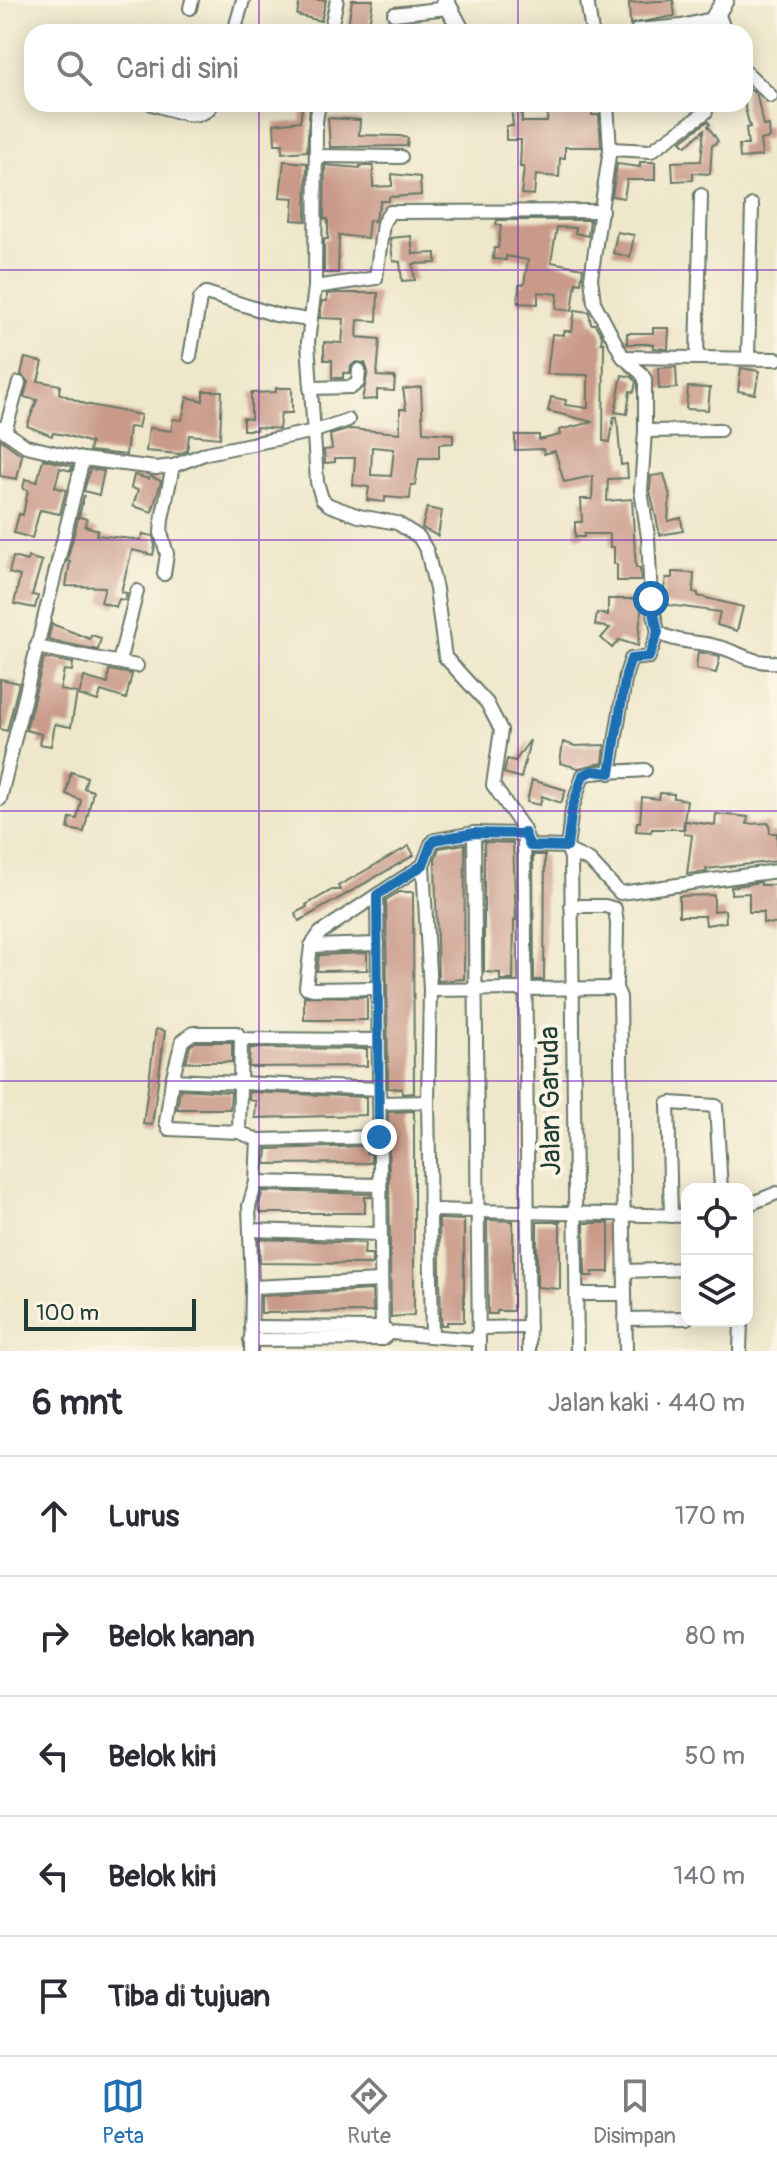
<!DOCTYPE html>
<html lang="id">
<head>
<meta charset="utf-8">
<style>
	:root { --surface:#fff; --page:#f7f7f7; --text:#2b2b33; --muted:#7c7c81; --line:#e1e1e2; --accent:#1f6fb2 }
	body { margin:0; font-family:Pangolin,sans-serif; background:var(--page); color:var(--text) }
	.controls { position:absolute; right:24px; bottom:24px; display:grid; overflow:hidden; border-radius:16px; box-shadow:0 4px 20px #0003 }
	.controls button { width:72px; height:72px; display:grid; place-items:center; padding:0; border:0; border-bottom:2px solid var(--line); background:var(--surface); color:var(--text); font:40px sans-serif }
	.scale { position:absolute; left:24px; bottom:20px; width:172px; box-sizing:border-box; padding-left:8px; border:4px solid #1f3d34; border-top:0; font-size:22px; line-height:28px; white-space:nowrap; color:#1f3d34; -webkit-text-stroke:6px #fcf5e5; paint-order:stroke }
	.stop { position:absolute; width:24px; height:24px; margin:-18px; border:6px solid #1f6fb2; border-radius:50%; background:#fff }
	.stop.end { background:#1f6fb2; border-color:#fff; box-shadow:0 2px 8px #0008 }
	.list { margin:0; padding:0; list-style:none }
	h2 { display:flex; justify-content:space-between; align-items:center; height:104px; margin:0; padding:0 32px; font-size:34px }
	h2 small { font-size:26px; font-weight:400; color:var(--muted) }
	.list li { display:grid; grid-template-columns:52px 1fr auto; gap:24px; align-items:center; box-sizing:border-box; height:120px; padding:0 32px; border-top:2px solid var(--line) }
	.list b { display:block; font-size:30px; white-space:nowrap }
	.list em { font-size:26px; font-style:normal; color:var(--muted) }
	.icon { flex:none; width:44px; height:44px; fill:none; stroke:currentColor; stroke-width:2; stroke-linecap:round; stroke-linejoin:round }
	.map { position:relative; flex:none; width:777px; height:1351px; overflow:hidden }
	.search { position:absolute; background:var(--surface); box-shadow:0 4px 20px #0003; left:24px; right:24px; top:24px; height:88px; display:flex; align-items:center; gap:20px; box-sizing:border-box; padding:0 28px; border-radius:24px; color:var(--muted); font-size:30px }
	.sheet { height:704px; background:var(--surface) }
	nav { display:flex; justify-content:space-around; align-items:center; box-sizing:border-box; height:112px; border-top:2px solid var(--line); background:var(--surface); font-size:22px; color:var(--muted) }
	nav a { display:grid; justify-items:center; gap:4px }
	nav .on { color:var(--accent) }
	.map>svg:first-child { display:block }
	.building { fill:#c99a89; fill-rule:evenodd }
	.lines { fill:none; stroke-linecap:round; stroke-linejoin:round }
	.street-casing { stroke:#677868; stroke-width:16 }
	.secondary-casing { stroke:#677868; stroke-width:20 }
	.street { stroke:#fff; stroke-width:12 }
	.secondary { stroke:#fff; stroke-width:16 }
	.route { stroke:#1f6fb2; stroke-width:10 }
	.grid { fill:none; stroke:#7b2cbf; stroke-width:2; stroke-opacity:0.55 }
	.labels { text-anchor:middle; stroke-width:8; stroke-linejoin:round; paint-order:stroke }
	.street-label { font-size:28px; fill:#1f3d34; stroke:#fcf5e5 }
</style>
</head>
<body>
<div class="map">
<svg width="777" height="1351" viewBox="0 0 777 1351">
	<rect width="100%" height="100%" fill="#fcf5e5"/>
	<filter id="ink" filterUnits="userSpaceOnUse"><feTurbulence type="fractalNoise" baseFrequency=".0125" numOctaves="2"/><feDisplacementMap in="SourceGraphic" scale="16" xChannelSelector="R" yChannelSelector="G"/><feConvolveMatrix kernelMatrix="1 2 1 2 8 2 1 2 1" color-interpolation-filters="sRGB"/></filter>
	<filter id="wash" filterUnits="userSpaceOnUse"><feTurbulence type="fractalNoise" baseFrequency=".006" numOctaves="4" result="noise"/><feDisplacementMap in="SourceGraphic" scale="32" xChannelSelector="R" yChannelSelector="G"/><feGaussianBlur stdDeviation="1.8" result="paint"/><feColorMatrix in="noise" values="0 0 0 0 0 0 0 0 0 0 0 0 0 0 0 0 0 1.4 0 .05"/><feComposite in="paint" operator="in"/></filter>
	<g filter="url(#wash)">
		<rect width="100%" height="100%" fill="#eee7ca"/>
		<g id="blocks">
			<g class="building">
				<path d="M300,0H326L321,21L297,15Z"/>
				<path d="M352,0H373L368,32H347Z"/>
				<path d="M673,0L675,16L630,24L629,3Z"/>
				<path d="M745,86L757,95L763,126L769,125L770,138L760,140L762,156L740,158L739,145H748L746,128L750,127L745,108Z"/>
				<path d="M303,104H310L307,151L282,153L283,144H275L274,124L300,121Z"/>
				<path d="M511,104H521L522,122H547L548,104H590L592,115H599L601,147H565V158H560L559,177L536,175L534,195L521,194L524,167H520L521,140H506V126H513Z"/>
				<path d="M328,118L360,120L359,135L400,136L408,138L407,146L330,147Z"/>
				<path d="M708,121L710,124L708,126L718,141L712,146L710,174L693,173V180L673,181L672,162L701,161L704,130L686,146L681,141Z"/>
				<path d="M284,161L307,163L306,221L292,220L294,198L280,197Z"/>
				<path d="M640,162H655V180H627L624,198L612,196L617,164L640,167Z"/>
				<path d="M325,165L360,168V166H373V187L392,186V174L420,177L421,195L389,197V201H381L374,221L369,220L367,238L339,235L338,273H324V239H328V219H324Z"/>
				<path d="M497,220H590L588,236L575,233L576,228L557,227L551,262L583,268L581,283L576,282L572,311L556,309L558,294L538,292V304L518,303L519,285L524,284L528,260L506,256V260L493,259L494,248H498L501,225L496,224Z"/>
				<path d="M617,232L634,235L630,257L613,253Z"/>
				<path d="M411,236L413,254L436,253V263L413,264L415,280L402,281L400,262L393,261L390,238Z"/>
				<path d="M338,293H378L377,321L358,320L357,337L380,339L377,376L395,377L394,391L377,390V399L362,400L368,371L365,363L356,362L351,366L350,373H343V378H332V360H324V342L342,343L344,319L320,318L322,301H327V294Z"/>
				<path d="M575,310L589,312L591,324H595L602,336L601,343H604L603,441L610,442L614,417H617L621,465L627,464L628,478L608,479L607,501L632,499L635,553L636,568H640L641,581H617V564H614V547H610V534H584V537H575V522H582L581,499H592L593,476L564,482L555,451L544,454L543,449L515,450V435H539V440L560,435L559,430L593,422L548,411L551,397L566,400L565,405L588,408V375L547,374L552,334L564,335V331H572Z"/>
				<path d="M653,328H669L668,349L653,348V344H627V333H653Z"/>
				<path d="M25,358L43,362L38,381L60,385L59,393L85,404L141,415L138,428L129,427L126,455L89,451L91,443L65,435L53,433L52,436L27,426L37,400L24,397L28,382L21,374Z"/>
				<path d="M676,367L677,388L659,389L658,368Z"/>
				<path d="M741,368L759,371L755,394L738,391Z"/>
				<path d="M622,375L632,377L636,382L634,392L630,391L627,414L615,412Z"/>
				<path d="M421,387L423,432L453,434V443L439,444V458H419L415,485H411L410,499L385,497V502L367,500L369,487L353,485L355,458H335V462L325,463L324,450L332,449L330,435L350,429L400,433V409H406L403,389ZM372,447L394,449L391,476L371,475Z"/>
				<path d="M688,387L710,388L708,410L686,409Z"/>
				<path d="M276,388H292V413H281L279,429L256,427V430H243V418L251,419V393L276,392Z"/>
				<path d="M203,391H222L220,438L189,435L187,451L178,454L146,451L149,428L171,431L173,419L182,420L187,397L203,401Z"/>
				<path d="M0,439L22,455L17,479L0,476Z"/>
				<path d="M43,459L72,466L71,471L60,468L55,487L66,490L60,514L40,510L32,538L14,533L19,514L23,515L28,490L23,489L25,479L37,482Z"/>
				<path d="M90,469L104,471L99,495L84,491Z"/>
				<path d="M664,474L670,496L668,521L681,518L683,531L660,535L650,490L651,476Z"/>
				<path d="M134,475L149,479L150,476L161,481L152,512L133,506L138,490L131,488Z"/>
				<path d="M84,495L79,517L87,519L85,526L98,530L96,535L141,540L143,534L153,536L155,546L153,555L132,550L121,592L127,593L125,600L119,599L116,607L101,602L105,587L66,586L70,562L67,561Z"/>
				<path d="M427,508L442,511L438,536L422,528Z"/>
				<path d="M13,557L27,561L28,557L42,561L32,595L38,596L35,608L14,604L20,576L9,573Z"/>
				<path d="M672,572L694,573L693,592L698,593V596L743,607L737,631L717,625L720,612L661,604L666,578H672Z"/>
				<path d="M608,599H642L638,646L619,640L612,648L601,638L610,628L595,625L597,613L608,615Z"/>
				<path d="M52,624L90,639L91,635L101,638L98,650L48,640Z"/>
				<path d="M698,652L720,657L716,673L696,669Z"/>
				<path d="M44,658L73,663L72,671L64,670L60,690L77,693L71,727L55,724L51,746L39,744L41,734L26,730Z"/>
				<path d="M109,670L132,674L126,699L101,691L98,701L79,695L84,677L108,684Z"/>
				<path d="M0,679L19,683L7,731L0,729Z"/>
				<path d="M530,740L521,778L504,773L507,759L515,761Z"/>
				<path d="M563,742L575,746L605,745L603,763L578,768L560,763Z"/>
				<path d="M71,772L87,777L84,788L93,791L84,832L68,829L70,818L77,819L81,800L66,794Z"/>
				<path d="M532,780L566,790L561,803L542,796L540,805L527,802Z"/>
				<path d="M660,793L674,794V798L687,800L683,829H652L651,832L636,831L637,822H640L642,797L659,799Z"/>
				<path d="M716,814L748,817L747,824L769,823L770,833H777V861L706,869L707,872L687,874L692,835L684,834L685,821L715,825Z"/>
				<path d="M484,842L513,843L516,920H514L513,980H500V973L484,972Z"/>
				<path d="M465,844L464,979L438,981L435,859L439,848Z"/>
				<path d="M409,846L414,855L299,921L295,913L307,907L306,905L332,890H340L338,886Z"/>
				<path d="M533,855H545L544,980H534Z"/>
				<path d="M761,882V885H776L777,924L763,923V912H749V893L731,894V887Z"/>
				<path d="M399,892H413L414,1093L402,1094V1089L388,1088L386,900Z"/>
				<path d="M714,895V911L725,910L726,922L706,925L705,916H679V896Z"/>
				<path d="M367,953V970L317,971L319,955Z"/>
				<path d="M304,996L367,997V1020H304Z"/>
				<path d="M156,1029L165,1031L152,1125L143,1124Z"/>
				<path d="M196,1042H232V1062H186L190,1046Z"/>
				<path d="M250,1048L367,1049V1066L249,1067Z"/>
				<path d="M180,1089L231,1092L230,1109H177Z"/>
				<path d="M249,1092L366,1097V1115L255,1118L256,1101L249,1100Z"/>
				<path d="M414,1111V1315L391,1317L388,1112Z"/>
				<path d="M366,1146V1153H371V1163L266,1164L267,1149Z"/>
				<path d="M263,1191L371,1194V1197H365V1213H261L258,1207Z"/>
				<path d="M439,1219L464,1220V1322H447V1325H441Z"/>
				<path d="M487,1220L513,1221V1311H497V1314H488Z"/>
				<path d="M537,1222H560V1289L537,1287Z"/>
				<path d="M584,1223H609V1272H593V1276H585Z"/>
				<path d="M259,1239L365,1243L364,1254H372V1264L260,1263Z"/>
				<path d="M372,1290L373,1312L261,1313V1296Z"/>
			</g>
		</g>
	</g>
	<g filter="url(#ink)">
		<use href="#blocks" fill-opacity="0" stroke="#677868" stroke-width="2"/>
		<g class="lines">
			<defs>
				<g id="street">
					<path d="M587,0L592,32"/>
					<path d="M190,8L192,0"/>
					<path d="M394,14L448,8"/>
					<path d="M719,15L725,32"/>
					<path d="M234,32L243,0"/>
					<path d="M330,32L337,0"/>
					<path d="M745,71L771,96"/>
					<path d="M152,104C171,109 201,125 212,104"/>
					<path d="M319,104L316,121L315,287L308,342L317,482L322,499L329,505L359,516L397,523L419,537L427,551L436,589L445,657L487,703L501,730L493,785L523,828L530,846L567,847"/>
					<path d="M607,104L610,149L591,278L594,302L623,357L641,373L645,379V431L641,490L648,537L651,599L658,632L649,657L631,659L626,674L610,773"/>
					<path d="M610,149L651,151L706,112"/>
					<path d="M316,156L401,157"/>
					<path d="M315,287L376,278L383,223L390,212L602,211"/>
					<path d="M190,356L200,299L206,293L276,315L309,320"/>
					<path d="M623,357L777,359"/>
					<path d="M697,357L701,195"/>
					<path d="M748,358L752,205"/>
					<path d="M310,388L352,387L358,382L359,370"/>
					<path d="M0,428L26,446L83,459L156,468L173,466L207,453L315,431L348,420"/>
					<path d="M5,431L19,383"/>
					<path d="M645,431L720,430"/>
					<path d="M164,574L167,554L161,533L162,519L173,466"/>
					<path d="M658,632C675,643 696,641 715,646C739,651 749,664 777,662"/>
					<path d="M36,647L137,666"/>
					<path d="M119,662L137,591"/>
					<path d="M0,799L83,459"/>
					<path d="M474,833L479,1351"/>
					<path d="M524,838L529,1351"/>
					<path d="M571,852L590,861L620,893L777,871"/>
					<path d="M377,895L320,933L311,946L306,987L313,989L378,988"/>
					<path d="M571,906H605L615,909L617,924L616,988L620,997L626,1351"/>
					<path d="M311,946L378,944"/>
					<path d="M430,990L616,988"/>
					<path d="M241,1039L239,1132L258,1140L256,1182L249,1206L252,1287L251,1351"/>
					<path d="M172,1080L379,1089"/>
					<path d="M379,1103L428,1102"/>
					<path d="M239,1132L169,1129L166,1122L172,1080L182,1041L193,1033H237L241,1039L379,1040"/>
					<path d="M258,1140L379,1137"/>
					<path d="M256,1182L379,1185"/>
					<path d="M747,1205L777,1193"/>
					<path d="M430,1210L687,1216"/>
					<path d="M671,1216L668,1104L671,1103L716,1106L721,1189"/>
					<path d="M250,1230L380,1234"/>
					<path d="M626,1271L687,1269"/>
					<path d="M252,1287L380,1281"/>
					<path d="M578,1294H625"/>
					<path d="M625,1319L687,1318"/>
					<path d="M251,1327L381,1328L391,1333L479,1340"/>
					<path d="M479,1328L529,1327"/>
					<path d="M432,1336L428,1102L430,990L423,865L431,844L435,840L474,833L524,834"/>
					<path d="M382,1339L377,895L423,865"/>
					<path d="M250,1340L382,1339L386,1336"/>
					<path d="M577,1351L571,858L567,847L572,809L583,775C596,770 628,772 645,770"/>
					<path d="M740,1351L741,1321"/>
				</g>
				<g id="secondary">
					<path d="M445,0L462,32"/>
					<path d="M638,32L682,28L712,21L725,0"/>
				</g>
			</defs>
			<use href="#street" class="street-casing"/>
			<use href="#secondary" class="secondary-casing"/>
			<use href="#street" class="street"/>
			<use href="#secondary" class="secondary"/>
		</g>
	</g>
	<g class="lines" filter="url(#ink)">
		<path class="route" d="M379,1137L377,895L423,865L431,844L435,840L474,833L524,834V832L530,846L567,847L572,809L583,775L593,771L610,773L626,674L631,659L649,657L658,632L651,599"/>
	</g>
	<path class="grid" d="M259,0V32M518,0V32M259,104V1351M518,104V1351M0,270H777M0,540H777M0,811H777M0,1081H777"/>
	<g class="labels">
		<g class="street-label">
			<text transform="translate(549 1101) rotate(-91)" y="10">Jalan Garuda</text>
		</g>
	</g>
</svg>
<div class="controls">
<button><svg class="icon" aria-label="locate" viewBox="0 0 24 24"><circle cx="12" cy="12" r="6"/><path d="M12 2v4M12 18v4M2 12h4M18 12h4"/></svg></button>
<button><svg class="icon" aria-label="layers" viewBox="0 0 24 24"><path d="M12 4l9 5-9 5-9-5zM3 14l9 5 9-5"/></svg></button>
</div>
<div class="scale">100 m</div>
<div class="stop" style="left:651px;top:599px"></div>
<div class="stop end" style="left:379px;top:1137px"></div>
<div class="search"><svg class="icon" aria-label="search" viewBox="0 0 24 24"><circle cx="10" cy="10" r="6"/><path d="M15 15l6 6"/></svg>Cari di sini</div>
</div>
<section class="sheet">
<h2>6 mnt<small>Jalan kaki · 440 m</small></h2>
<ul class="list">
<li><svg class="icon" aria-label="ahead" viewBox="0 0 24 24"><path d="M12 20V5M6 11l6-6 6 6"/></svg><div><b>Lurus</b></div><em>170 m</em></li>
<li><svg class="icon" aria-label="right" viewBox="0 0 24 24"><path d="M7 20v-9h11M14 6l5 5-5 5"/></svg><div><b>Belok kanan</b></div><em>80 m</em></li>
<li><svg class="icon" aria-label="left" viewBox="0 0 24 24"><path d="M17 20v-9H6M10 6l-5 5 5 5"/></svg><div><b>Belok kiri</b></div><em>50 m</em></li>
<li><svg class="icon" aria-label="left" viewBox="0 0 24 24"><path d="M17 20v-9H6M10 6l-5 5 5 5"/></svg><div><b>Belok kiri</b></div><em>140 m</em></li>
<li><svg class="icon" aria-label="arrive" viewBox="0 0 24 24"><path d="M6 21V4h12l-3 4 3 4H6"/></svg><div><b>Tiba di tujuan</b></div></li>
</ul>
</section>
<nav>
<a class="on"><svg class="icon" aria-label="map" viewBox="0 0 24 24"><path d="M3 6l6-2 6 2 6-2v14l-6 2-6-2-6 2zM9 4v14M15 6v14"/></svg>Peta</a>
<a><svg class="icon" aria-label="directions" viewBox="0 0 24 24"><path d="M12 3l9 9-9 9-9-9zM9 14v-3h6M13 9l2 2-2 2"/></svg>Rute</a>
<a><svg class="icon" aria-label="saved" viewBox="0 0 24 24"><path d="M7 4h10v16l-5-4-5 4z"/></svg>Disimpan</a>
</nav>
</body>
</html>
